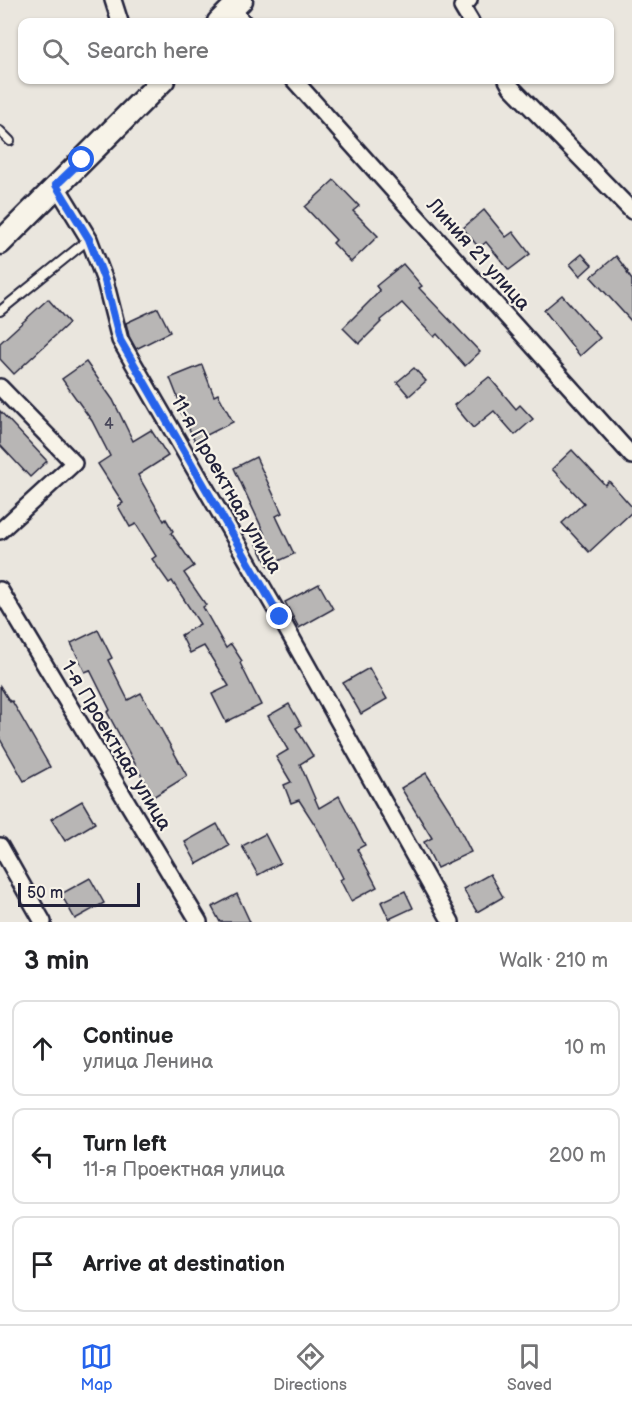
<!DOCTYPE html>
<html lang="en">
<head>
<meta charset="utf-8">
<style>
	:root { --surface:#fff; --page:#f2f2f2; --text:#202124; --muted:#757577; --line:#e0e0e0; --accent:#2563eb }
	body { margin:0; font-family:"Balsamiq Sans",sans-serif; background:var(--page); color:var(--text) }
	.scale { position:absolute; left:18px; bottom:15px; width:122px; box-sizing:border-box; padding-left:6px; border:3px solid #22223b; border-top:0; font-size:16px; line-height:21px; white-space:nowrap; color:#22223b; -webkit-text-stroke:4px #f7f3e8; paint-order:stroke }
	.stop { position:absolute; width:18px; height:18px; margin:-14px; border:4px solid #2563eb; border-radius:50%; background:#fff }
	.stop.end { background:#2563eb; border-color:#fff; box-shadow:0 2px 6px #0008 }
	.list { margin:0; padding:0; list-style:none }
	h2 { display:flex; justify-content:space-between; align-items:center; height:78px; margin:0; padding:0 24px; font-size:26px }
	h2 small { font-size:20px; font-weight:400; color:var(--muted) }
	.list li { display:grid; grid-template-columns:39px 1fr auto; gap:18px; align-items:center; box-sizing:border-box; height:96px; margin:0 12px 12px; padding:0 12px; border:2px solid var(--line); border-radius:12px }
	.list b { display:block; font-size:22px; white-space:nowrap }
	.list p { margin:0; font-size:20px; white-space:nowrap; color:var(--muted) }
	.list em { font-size:20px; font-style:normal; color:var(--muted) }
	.icon { flex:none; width:33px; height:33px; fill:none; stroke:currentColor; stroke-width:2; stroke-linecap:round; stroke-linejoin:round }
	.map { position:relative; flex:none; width:632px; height:922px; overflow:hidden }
	.search { position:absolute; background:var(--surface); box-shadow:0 2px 4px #0004; left:18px; right:18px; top:18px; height:66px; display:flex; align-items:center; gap:15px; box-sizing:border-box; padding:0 21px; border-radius:12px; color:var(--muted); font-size:22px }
	.sheet { height:402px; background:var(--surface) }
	nav { display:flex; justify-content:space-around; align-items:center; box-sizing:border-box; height:84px; border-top:2px solid var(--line); background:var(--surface); font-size:16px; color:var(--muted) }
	nav a { display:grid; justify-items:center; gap:3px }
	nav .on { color:var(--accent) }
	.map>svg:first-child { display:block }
	.building { fill:#b8b6b5; stroke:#22223b; stroke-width:1.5 }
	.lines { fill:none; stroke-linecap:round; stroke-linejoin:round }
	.service-casing { stroke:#22223b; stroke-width:12 }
	.minor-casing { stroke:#22223b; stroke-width:20 }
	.primary-casing { stroke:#22223b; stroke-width:27 }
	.service { stroke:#f7f3e8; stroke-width:8 }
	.minor { stroke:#f7f3e8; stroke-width:15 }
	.primary { stroke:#f7f3e8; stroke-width:22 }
	.route { stroke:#2563eb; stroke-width:8 }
	.labels { text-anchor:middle; stroke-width:4.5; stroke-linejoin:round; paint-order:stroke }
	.number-label { font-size:16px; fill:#48475a }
	.street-label { font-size:20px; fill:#22223b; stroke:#f7f3e8 }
</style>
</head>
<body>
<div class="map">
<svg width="632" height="922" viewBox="0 0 632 922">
	<rect width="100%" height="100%" fill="#eae6de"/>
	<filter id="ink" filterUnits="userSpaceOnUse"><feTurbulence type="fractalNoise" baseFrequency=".0167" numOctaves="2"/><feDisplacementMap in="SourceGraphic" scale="12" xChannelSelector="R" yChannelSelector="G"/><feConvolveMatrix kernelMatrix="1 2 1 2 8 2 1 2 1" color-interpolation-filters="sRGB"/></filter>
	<g filter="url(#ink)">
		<g class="building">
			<path d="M334,180L359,206L353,211L378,236L351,262L333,243L336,240L305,207Z"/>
			<path d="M484,210L506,237L513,232L530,254L509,270L486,242L479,248L463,228Z"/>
			<path d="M582,254L592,265L580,276L570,264Z"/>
			<path d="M616,256L628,272L627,273L632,280V322L591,277Z"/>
			<path d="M403,264L422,286L419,288L480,352L465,366L437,334L434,337L402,303L380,321L381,322L359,344L343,328L380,291L376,286Z"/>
			<path d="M562,295L600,338L580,356L544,310Z"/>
			<path d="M48,299L69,323L14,374L0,359V343Z"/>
			<path d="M158,308L170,332L136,349L129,336L126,323Z"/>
			<path d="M86,362L113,400L133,441L151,430L168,456L138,475L164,521L166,519L173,531L171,533L194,566L184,573L206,605L203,607L226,648L231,644L242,661L240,663L261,705L226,722L212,694L229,686L204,646L190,653L181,635L200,624L172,581L169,583L152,559L156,556L136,524L130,527L118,506L123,503L98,464L110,456L92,421L62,379Z"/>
			<path d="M202,365L214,396L218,394L233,422L195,441L181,412L183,411L170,378Z"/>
			<path d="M414,368L426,381L409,396L397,382Z"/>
			<path d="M489,377L516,409L520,405L533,419L515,435L494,411L473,428L454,405Z"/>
			<path d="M0,411L47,461L30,477L0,445Z"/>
			<path d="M572,450L605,485L609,481L632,507V512L589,552L562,523L584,503L552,469Z"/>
			<path d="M256,457L282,513L276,516L294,554L268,566L256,542L266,537L234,468Z"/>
			<path d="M319,584L333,609L299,628L285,602Z"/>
			<path d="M98,630L112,658L108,660L128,700L141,693L187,776L153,797L107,712L110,710L90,670L85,672L71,643Z"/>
			<path d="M369,668L387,699L361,714L343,683Z"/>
			<path d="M0,686L10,702L12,701L50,767L24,781L0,739Z"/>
			<path d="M289,704L301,725L296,728L313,756L300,764L319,808L339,796L365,845L357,849L377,887L351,901L340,880L343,878L319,831L299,800L291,803L284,785L291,782L276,757L288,750L268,716Z"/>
			<path d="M426,773L452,814L471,852L437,868L424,842L432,838L401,788Z"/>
			<path d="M82,801L95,823L65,841L51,819Z"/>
			<path d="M217,824L229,846L197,864L185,842Z"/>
			<path d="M265,834L280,863L258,875L242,846Z"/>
			<path d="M490,874L503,897L477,912L463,889Z"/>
			<path d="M90,878L104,903L75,919L61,894Z"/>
			<path d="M405,891L413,908L389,919L381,902Z"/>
			<path d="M237,894L250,922H220L212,907Z"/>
		</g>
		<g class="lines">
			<defs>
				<g id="service">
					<path d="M0,131L10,141"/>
					<path d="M0,311L89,239"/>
				</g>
				<g id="minor">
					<path d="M113,0L120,22"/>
					<path d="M469,0L462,7L471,22"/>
					<path d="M232,10L243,22"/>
					<path d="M294,80L632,456"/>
					<path d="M507,80L511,87L632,211"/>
					<path d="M56,185L89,239L105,281L120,340L280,617L451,922"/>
					<path d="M0,387L74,463L0,531"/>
					<path d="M0,590L199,922"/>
					<path d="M0,846L43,922"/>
				</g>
				<g id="primary">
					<path d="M219,22L241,0"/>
					<path d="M0,243L163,80"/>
				</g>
			</defs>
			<use href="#service" class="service-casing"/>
			<use href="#minor" class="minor-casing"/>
			<use href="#primary" class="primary-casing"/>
			<use href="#service" class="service"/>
			<use href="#minor" class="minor"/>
			<use href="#primary" class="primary"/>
		</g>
	</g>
	<g class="lines" filter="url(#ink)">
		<path class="route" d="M82,160L56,185L89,239L105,281L120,340L280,617"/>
	</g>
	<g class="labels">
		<g class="number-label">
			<text x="109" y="429">4</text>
		</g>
		<g class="street-label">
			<text transform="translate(479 254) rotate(48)" y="7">Линия 21 улица</text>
			<text transform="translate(227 484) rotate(60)" y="7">11-я Проектная улица</text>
			<text transform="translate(117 745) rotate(59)" y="7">1-я Проектная улица</text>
		</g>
	</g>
</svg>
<div class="scale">50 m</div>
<div class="stop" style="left:82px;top:160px"></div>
<div class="stop end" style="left:280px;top:617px"></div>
<div class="search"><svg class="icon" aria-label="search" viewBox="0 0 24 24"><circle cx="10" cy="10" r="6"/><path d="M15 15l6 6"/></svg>Search here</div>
</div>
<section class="sheet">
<h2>3 min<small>Walk · 210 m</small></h2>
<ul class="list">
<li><svg class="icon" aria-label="ahead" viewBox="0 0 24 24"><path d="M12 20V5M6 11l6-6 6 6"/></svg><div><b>Continue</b><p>улица Ленина</p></div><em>10 m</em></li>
<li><svg class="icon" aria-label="left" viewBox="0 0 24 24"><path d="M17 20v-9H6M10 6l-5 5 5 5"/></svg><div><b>Turn left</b><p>11-я Проектная улица</p></div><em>200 m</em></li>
<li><svg class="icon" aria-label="arrive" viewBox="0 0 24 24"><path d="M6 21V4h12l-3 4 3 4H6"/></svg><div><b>Arrive at destination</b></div></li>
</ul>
</section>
<nav>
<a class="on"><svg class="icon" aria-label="map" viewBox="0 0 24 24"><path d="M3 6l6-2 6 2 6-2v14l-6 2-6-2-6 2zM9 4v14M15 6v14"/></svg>Map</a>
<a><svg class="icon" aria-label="directions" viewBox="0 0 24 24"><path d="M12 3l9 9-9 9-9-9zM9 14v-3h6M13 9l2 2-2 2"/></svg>Directions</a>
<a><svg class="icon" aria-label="saved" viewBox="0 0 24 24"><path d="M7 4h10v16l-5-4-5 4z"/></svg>Saved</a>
</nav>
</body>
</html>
